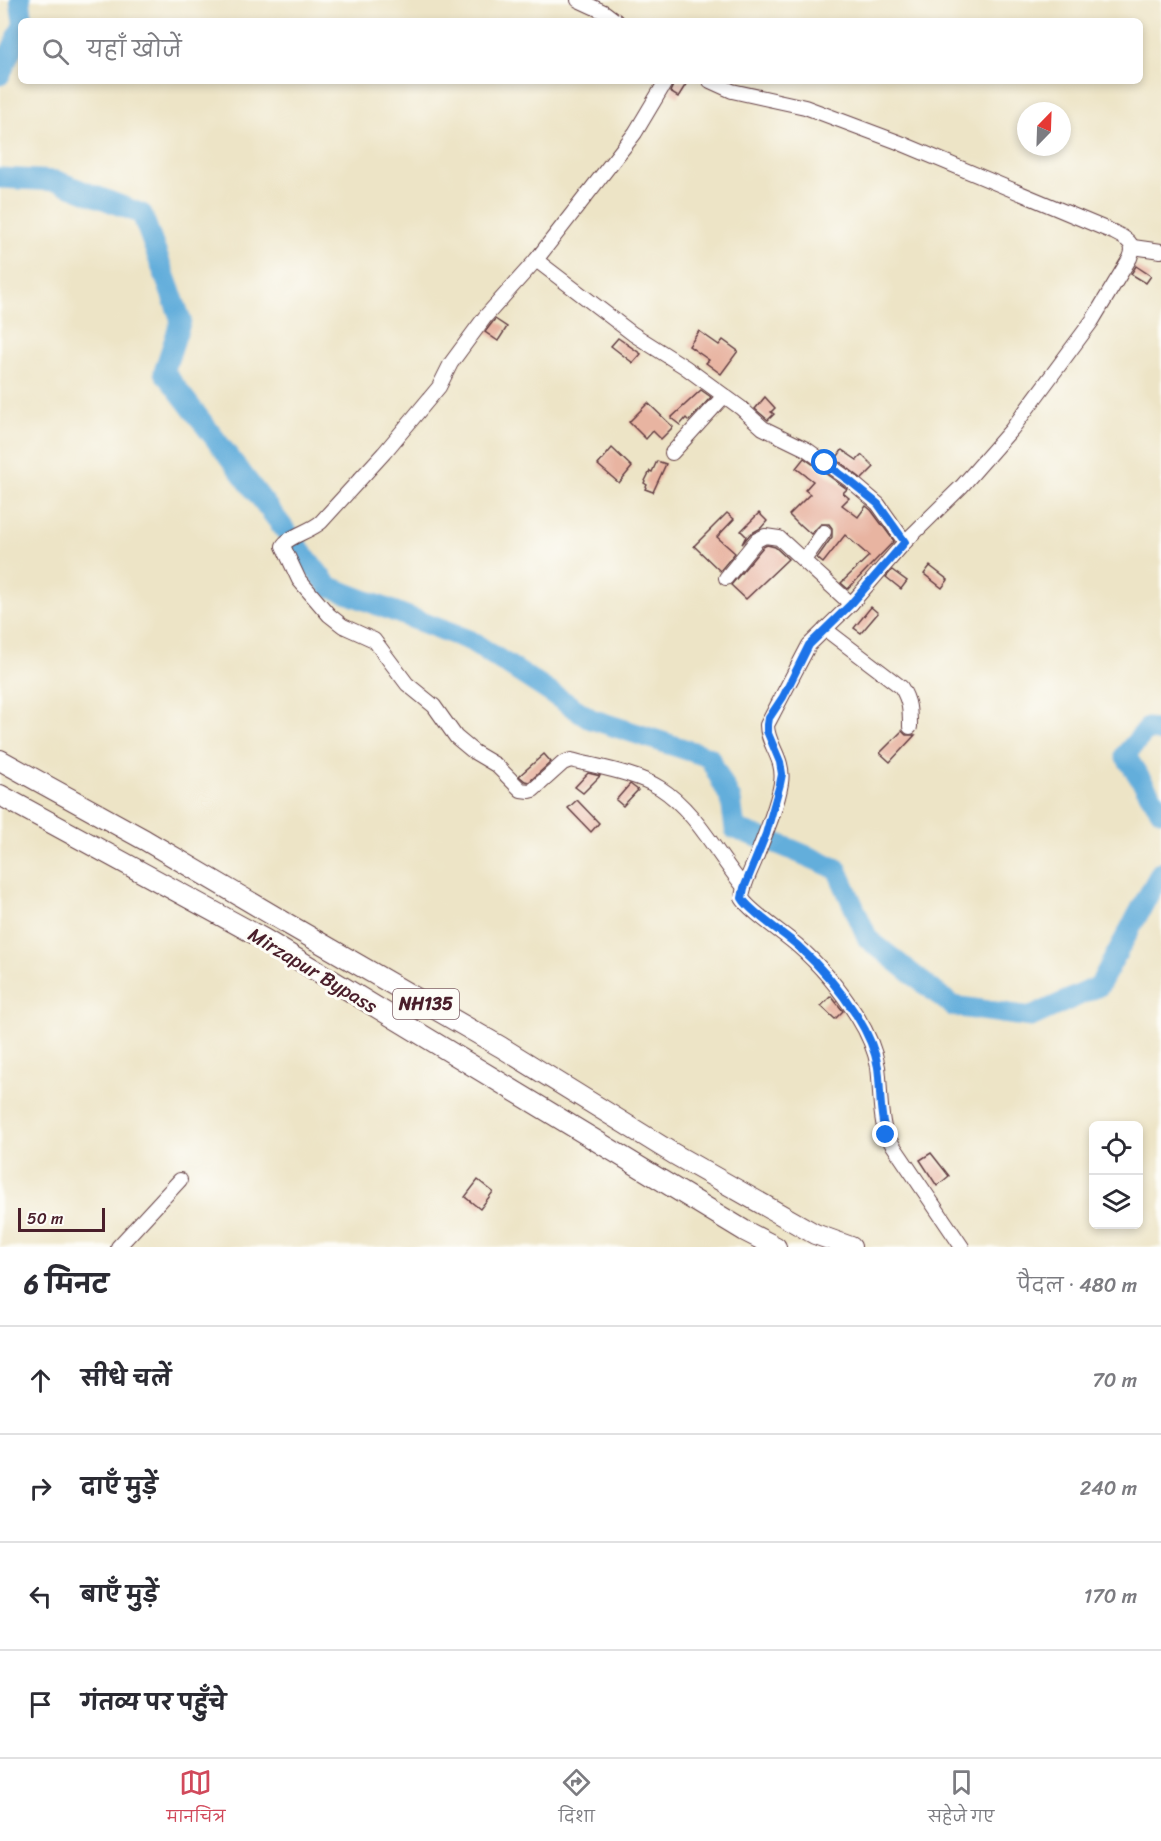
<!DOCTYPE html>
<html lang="hi">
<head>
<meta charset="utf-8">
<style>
	:root { --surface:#fff; --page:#f7f7f7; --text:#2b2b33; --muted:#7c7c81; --line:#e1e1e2; --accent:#d1495b }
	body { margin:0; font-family:Sriracha,"Playpen Sans Deva",sans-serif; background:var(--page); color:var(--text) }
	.controls { position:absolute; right:18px; bottom:18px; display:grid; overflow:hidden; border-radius:9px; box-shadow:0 3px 9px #0003 }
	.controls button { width:54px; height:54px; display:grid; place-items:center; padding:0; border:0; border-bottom:2px solid var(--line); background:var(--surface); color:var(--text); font:30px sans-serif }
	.compass { position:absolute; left:1017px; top:102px; width:54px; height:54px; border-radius:50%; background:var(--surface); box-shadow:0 3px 9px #0003; rotate:23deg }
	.scale { position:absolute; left:18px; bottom:15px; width:87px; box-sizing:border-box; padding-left:6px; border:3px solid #4a1f2b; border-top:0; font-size:16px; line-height:21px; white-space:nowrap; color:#4a1f2b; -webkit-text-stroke:4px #fdfcf7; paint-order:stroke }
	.stop { position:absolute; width:18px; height:18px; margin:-14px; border:4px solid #1a73e8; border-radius:50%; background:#fff }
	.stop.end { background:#1a73e8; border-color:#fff; box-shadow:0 2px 6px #0008 }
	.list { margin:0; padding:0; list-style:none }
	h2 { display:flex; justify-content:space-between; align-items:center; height:78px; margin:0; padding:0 24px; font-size:26px }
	h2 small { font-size:20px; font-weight:400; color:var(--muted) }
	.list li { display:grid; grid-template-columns:39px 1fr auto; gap:18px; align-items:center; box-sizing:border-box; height:108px; padding:0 24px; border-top:2px solid var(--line) }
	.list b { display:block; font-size:22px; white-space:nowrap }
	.list em { font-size:20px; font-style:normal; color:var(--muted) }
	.icon { flex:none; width:33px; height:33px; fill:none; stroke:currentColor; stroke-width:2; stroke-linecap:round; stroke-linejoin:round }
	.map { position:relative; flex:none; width:1161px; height:1247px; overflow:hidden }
	.search { position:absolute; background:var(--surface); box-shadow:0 3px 9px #0003; left:18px; right:18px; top:18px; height:66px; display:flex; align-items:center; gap:15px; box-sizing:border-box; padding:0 21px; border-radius:9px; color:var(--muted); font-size:22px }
	.sheet { height:510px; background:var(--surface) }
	nav { display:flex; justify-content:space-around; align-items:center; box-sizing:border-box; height:84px; border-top:2px solid var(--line); background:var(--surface); font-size:16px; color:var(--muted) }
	nav a { display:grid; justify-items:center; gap:3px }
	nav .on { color:var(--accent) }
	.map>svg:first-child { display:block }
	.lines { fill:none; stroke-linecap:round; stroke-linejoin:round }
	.river { stroke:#63aedb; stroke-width:21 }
	.building { fill:#e8b4a1 }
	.minor-casing { stroke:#623d42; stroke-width:16 }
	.highway-casing { stroke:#623d42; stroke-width:22 }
	.minor { stroke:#fff; stroke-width:14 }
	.highway { stroke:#fff; stroke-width:20 }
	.route { stroke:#1a73e8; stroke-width:8 }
	.labels { text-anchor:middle; stroke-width:6; stroke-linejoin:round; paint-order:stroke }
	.shield { fill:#fdfcf7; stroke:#806168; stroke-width:1.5 }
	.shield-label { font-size:18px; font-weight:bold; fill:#4a1f2b }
	.street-label { font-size:20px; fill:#4a1f2b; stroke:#fdfcf7 }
</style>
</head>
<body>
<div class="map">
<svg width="1161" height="1247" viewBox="0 0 1161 1247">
	<rect width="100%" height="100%" fill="#fdfcf7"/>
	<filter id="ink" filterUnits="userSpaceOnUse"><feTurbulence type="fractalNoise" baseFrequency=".0167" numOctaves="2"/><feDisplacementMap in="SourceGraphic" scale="12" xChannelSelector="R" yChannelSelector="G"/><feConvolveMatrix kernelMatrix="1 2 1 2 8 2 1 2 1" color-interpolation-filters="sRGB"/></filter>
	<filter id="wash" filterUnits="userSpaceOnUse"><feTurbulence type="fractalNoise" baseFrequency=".008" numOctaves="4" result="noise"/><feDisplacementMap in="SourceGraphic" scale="24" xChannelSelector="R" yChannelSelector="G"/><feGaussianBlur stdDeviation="1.35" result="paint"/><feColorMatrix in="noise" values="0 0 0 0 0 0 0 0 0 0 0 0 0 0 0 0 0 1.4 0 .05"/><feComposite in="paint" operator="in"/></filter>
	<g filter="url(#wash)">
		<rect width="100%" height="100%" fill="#ede4c6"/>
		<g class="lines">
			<g class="river">
				<path d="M20,0L23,21"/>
				<path d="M0,75L21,29"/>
				<path d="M0,178L57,181L142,214L181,320L164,372L328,586L471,641L591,719L709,757L731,800L735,829L781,845L837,869L868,939L953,1006L1031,1017L1099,986L1161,872"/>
				<path d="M1161,732L1148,728L1125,755L1161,811"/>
			</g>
		</g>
		<g id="blocks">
			<g class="building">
				<path d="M675,81H688L678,97L670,92Z"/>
				<path d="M1136,266L1151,276L1146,283L1131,274Z"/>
				<path d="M495,319L507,327L498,341L485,332Z"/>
				<path d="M699,331L719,345L723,340L738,351L721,374L706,363L709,360L689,346Z"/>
				<path d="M618,338L641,354L633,363L611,346Z"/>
				<path d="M701,390L711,397L689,421L686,418L680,425L671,418Z"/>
				<path d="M765,397L775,408L771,412L774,414L768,420L755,409Z"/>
				<path d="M648,403L673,427L661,439L653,431L646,439L629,422Z"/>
				<path d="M612,448L632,467L619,483L598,465Z"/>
				<path d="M842,450L857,460L862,455L874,467L862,479L836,459Z"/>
				<path d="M804,458L847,489L843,493L849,498L842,505L858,517L866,506L871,510L894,541L848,589L841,583L869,556L845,535L823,563L817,558L832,537V528L829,524H821L811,534L801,525L800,526L789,515L810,494L805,490L813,481L796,468Z"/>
				<path d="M657,461L666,464L653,492L645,489L647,485L644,483L650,471L652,472Z"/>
				<path d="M727,513L734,519L717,537L735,553L720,571L694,546Z"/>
				<path d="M759,513L767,521L761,528L750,534L742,544L746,536L741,531Z"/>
				<path d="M767,545L775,547L788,559L746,599L731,585L763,547Z"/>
				<path d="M930,566L948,580L942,588L924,574Z"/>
				<path d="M892,570L907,581L901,589L886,577Z"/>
				<path d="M871,607L878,613L861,633L854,628Z"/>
				<path d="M902,731L906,735H915L890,762L880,753Z"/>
				<path d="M544,754L551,762L529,782L525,781L519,776Z"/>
				<path d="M588,773L600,776L583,793L575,787Z"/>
				<path d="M630,784L638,790L623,806L616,800Z"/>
				<path d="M577,800L599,823L591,832L568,808Z"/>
				<path d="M831,996L843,1011L835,1019L821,1006Z"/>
				<path d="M931,1153L949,1176L937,1186L920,1160Z"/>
				<path d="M478,1180L493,1192L480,1209L465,1197Z"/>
			</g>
		</g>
	</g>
	<g filter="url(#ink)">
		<use href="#blocks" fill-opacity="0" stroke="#623d42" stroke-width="1.5"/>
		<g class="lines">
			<defs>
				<g id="minor">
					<path d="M578,0L604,12L616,21"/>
					<path d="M666,81L635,133L536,260L485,317L451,363L439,387L384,453L321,522C311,531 287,537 283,546L299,580L329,615L343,626L374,640L407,684L434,706L456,737L474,752L496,765L521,790L529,791L533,790L563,763L571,760C598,767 636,773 660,788C696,811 717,855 744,887"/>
					<path d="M710,81L732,91L805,107L898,142L1113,232C1125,238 1137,243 1130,258L1092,321L1012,429L962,486L905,542L851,604L809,645L767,725C767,745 785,758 781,783C777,808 765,834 756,858C751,871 743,884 742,898C749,911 785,934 798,946C821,966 841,991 857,1016C867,1032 875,1049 878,1067C881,1090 879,1113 886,1135L962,1247"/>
					<path d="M1133,247L1161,251"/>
					<path d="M536,260L633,334L685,367L741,408L763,428L806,449L851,481L878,504L905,542"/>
					<path d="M672,453L724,396"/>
					<path d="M804,560L824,532"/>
					<path d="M726,578L757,540L765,536L779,538L851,604"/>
					<path d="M825,629L901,687C910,701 910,711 910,727"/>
					<path d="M118,1247L180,1180"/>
				</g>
				<g id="highway">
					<path d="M0,760L145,840L286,923L501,1047L674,1154L815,1234L851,1247"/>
					<path d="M0,795L264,939L745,1231L776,1247"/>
				</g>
			</defs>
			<use href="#minor" class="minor-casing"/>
			<use href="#highway" class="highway-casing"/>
			<use href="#minor" class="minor"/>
			<use href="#highway" class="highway"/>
		</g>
	</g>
	<g class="lines" filter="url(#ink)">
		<path class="route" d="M825,463L851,482L878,504L905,542L851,604L809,645L783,697L769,718L767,731L780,762L782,774L780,784L766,834L744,888L742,898C750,912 785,934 798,946C820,966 841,991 857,1016C867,1032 875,1049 878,1067C881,1090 879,1113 886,1135"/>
	</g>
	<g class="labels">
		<rect class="shield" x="393" y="989" width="66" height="30" rx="4.5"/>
		<g class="shield-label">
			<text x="426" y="1010">NH135</text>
		</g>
		<g class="street-label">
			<text transform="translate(313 970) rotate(31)" y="7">Mirzapur Bypass</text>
		</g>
	</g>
</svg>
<div class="controls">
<button><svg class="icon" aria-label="locate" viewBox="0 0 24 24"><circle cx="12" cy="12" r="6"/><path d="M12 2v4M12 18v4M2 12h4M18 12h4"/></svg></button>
<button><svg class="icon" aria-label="layers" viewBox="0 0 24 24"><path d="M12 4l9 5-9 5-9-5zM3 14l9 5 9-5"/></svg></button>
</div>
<svg class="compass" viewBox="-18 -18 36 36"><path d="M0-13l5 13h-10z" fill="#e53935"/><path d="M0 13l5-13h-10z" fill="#7c7c81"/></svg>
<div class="scale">50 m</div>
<div class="stop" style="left:825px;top:463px"></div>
<div class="stop end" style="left:886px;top:1135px"></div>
<div class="search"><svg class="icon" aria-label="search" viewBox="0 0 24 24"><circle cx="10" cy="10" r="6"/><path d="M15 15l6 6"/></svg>यहाँ खोजें</div>
</div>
<section class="sheet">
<h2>6 मिनट<small>पैदल · 480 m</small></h2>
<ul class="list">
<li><svg class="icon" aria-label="ahead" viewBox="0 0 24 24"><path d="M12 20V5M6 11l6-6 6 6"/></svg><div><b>सीधे चलें</b></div><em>70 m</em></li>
<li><svg class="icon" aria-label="right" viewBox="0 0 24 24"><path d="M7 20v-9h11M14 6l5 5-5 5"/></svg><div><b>दाएँ मुड़ें</b></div><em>240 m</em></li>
<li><svg class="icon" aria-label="left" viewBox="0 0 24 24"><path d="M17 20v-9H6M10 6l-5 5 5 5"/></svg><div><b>बाएँ मुड़ें</b></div><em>170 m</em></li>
<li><svg class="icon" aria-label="arrive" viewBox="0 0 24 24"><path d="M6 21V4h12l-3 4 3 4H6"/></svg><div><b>गंतव्य पर पहुँचे</b></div></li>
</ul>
</section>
<nav>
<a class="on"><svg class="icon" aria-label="map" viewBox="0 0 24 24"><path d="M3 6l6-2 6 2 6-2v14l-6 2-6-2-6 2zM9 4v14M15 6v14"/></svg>मानचित्र</a>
<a><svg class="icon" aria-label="directions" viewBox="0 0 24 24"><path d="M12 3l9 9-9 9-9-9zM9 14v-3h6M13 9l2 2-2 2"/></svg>दिशा</a>
<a><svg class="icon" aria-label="saved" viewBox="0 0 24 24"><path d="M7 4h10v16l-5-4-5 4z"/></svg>सहेजे गए</a>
</nav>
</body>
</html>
